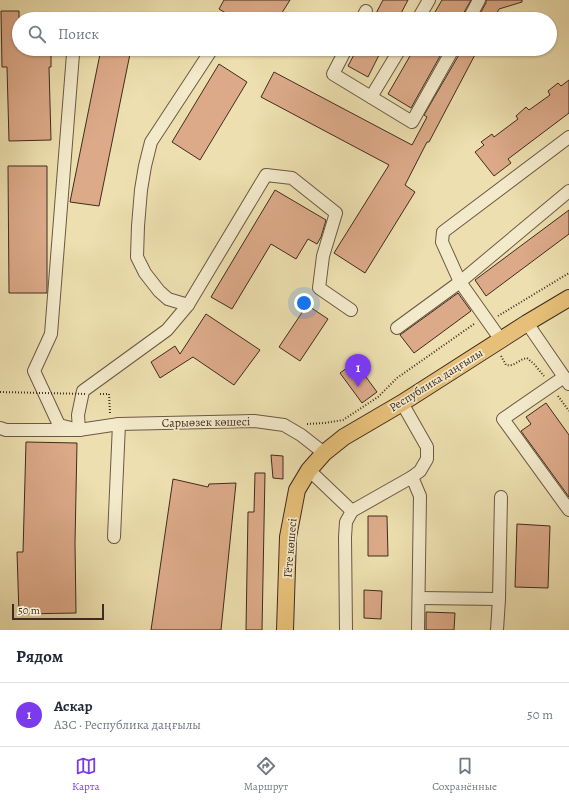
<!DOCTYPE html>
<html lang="ru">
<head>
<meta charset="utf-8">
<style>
	:root { --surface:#fff; --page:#f6f6f7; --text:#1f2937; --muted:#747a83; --line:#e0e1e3; --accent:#7c3aed }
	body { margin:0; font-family:Alegreya,serif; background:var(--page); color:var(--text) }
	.scale { position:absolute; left:12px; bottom:10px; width:92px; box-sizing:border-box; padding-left:4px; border:2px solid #402b20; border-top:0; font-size:11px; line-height:14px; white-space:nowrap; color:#402b20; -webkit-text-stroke:3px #f3eacb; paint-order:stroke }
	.you { position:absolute; left:304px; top:303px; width:14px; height:14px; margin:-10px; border:3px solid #fff; border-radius:50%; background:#1a73e8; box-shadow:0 0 0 6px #1a73e833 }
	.badge { display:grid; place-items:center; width:26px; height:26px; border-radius:50%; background:var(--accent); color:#fff; font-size:13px; font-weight:700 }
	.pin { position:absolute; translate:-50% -33px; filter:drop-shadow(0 1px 2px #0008) }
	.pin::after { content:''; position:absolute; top:21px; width:14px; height:12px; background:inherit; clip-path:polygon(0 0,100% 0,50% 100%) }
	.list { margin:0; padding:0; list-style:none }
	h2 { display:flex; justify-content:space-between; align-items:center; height:52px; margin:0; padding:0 16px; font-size:17px }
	h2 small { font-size:13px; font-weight:400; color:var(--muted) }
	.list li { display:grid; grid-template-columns:26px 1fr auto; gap:12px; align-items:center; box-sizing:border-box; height:64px; padding:0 16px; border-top:1px solid var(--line) }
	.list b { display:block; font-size:15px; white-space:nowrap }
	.list p { margin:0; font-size:13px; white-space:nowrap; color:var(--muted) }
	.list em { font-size:13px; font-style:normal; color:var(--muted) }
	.icon { flex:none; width:22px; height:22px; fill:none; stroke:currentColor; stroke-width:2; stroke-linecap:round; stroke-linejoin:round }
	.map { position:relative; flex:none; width:569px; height:630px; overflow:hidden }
	.search { position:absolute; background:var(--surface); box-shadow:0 1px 3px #0004; left:12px; right:12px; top:12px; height:44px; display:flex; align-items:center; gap:10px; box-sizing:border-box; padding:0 14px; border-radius:22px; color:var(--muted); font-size:15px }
	.sheet { height:116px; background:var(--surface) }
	nav { display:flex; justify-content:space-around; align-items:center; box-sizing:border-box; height:56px; border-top:1px solid var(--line); background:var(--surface); font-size:11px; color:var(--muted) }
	nav a { display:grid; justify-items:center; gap:2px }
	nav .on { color:var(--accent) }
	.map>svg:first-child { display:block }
	.building { fill:#dcaa89; stroke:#402b20 }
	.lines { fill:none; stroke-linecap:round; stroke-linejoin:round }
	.minor-casing { stroke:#6b5844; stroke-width:14 }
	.major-casing { stroke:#402b20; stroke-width:18 }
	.path { stroke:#402b20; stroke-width:2; stroke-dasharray:1 2; stroke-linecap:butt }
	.minor { stroke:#f3eacb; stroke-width:12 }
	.major { stroke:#e6c078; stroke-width:16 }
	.path-bridge { stroke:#402b20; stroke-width:2; stroke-dasharray:1 2; stroke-linecap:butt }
	.labels { text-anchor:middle; stroke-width:3.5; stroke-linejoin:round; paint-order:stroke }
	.street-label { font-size:12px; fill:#402b20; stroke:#f3eacb }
</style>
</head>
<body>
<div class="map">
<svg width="569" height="630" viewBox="0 0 569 630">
	<rect width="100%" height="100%" fill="#eddfaf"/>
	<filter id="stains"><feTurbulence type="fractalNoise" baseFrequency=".005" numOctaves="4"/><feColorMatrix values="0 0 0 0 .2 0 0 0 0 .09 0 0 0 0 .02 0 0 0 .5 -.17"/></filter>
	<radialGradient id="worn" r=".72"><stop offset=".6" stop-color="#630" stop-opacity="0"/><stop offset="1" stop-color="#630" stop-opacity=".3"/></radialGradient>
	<g class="building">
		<path d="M224,0H290L278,19H236L219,9Z"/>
		<path d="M383,0H408L398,19H373Z"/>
		<path d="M442,0H471L462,16V19H431Z"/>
		<path d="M486,0H522V2L499,9L494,19H477L486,3Z"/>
		<path d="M1,11H19V49H51V67H49L51,140L9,141L7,67H2Z"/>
		<path d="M101,49H131L99,206L70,202Z"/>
		<path d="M357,49H382L368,77L348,66Z"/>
		<path d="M414,49H444L411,108L388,94Z"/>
		<path d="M460,49H478L429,142H427L405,185L415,192L365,273L334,253L389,165L261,97L274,72L412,145L427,117L424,115L460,53Z"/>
		<path d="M219,64L247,82L200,160L172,142Z"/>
		<path d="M569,80V113L508,159L511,163L494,176L475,152L484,145L481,142L492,134L494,137L518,119L516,116L526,107L529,110L550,95L548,91L558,83L561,86Z"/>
		<path d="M8,166H47V293H9Z"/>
		<path d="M275,190L326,220L321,237L317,244L308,239L296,259L271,244L232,309L211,297Z"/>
		<path d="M569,210V234L486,296L475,280Z"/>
		<path d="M458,293L471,311L414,353L400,335Z"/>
		<path d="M307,305L328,319L300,361L279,347Z"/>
		<path d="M206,314L260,350L234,385L193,357L160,378L151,362L175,346L180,354Z"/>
		<path d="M355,362L377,392L362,403L340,373Z"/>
		<path d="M546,403L569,435V497L521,431L531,424L526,417Z"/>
		<path d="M26,442L77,443L75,543L76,613L19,614L17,552H23Z"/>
		<path d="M271,455L283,456V479L273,478Z"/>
		<path d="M255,473H265L262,630H246L248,512H254Z"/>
		<path d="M173,479L208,487L209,484L236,483L221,630H151Z"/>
		<path d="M368,516H387L388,556H368Z"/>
		<path d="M517,524L550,526L548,588L515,587Z"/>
		<path d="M364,590L382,591L381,619L364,618Z"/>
		<path d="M426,612L455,613L454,630H426Z"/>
	</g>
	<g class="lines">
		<defs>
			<g id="minor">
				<path d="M362,19L366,11"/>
				<path d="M418,19L429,0"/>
				<path d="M469,19L479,0"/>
				<path d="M346,49L333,74L412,122L453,49"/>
				<path d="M73,54L51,334L34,371L47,399L59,425L79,430"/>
				<path d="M371,97L400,49"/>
				<path d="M188,305L168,299L159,291L145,273L137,257L138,226L141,190L145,166L151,142L212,49"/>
				<path d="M527,323L569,384"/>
				<path d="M397,328L460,282L569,191"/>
				<path d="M501,340L460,282L442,242L443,232L569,137"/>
				<path d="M564,377L503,419L569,510"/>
				<path d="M402,403L427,447V459L420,471L412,477L420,496L418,630"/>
				<path d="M0,428L6,430H79L119,424L254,421L284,425L301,435L324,453"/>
				<path d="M79,430L78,415L83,391L167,330L188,305L266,175L292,178L336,213L323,256L319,288L351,310"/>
				<path d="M309,470L352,511L346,522L345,537L346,630"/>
				<path d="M352,511L412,477"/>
				<path d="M114,537L119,424"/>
				<path d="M419,598L499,599"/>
				<path d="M497,630L499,599L501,497"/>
			</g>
			<path id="major" d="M285,630L288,537L297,490L309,470L324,453L344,437L402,403L527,323L569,298"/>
		</defs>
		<use href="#minor" class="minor-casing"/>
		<use href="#major" class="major-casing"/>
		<g class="path">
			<path d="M498,316L569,273"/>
			<path d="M501,356L506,365C515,367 519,359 527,358L534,364L544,376"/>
			<path d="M100,394H109L110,413"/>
			<path d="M558,396L569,411"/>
			<path d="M307,424L325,423L343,420L378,397L397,378L474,324"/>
		</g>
		<use href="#minor" class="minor"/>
		<use href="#major" class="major"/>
		<path class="path-bridge" d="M0,392L87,394"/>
	</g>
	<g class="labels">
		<g class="street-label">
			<text transform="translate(436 380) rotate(-32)" y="4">Республика даңғылы</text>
			<text transform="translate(206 422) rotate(-1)" y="4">Сарыөзек көшесі</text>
			<text transform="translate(290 548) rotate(-85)" y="4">Гёте көшесі</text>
		</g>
	</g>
	<rect width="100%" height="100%" filter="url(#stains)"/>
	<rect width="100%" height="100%" fill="url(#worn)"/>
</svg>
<div class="scale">50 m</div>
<div class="you"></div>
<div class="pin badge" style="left:358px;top:387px">1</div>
<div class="search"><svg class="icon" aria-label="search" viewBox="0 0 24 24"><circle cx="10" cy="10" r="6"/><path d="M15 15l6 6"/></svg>Поиск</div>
</div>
<section class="sheet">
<h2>Рядом<small></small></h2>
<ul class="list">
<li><span class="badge">1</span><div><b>Аскар</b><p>АЗС · Республика даңғылы</p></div><em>50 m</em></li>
</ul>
</section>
<nav>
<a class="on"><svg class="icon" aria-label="map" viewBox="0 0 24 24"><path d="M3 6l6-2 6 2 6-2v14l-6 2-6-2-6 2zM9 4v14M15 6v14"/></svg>Карта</a>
<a><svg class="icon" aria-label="directions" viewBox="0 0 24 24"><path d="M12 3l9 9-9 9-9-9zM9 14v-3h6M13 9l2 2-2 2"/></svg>Маршрут</a>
<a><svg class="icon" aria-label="saved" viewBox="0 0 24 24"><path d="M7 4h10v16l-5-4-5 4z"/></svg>Сохранённые</a>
</nav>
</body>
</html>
